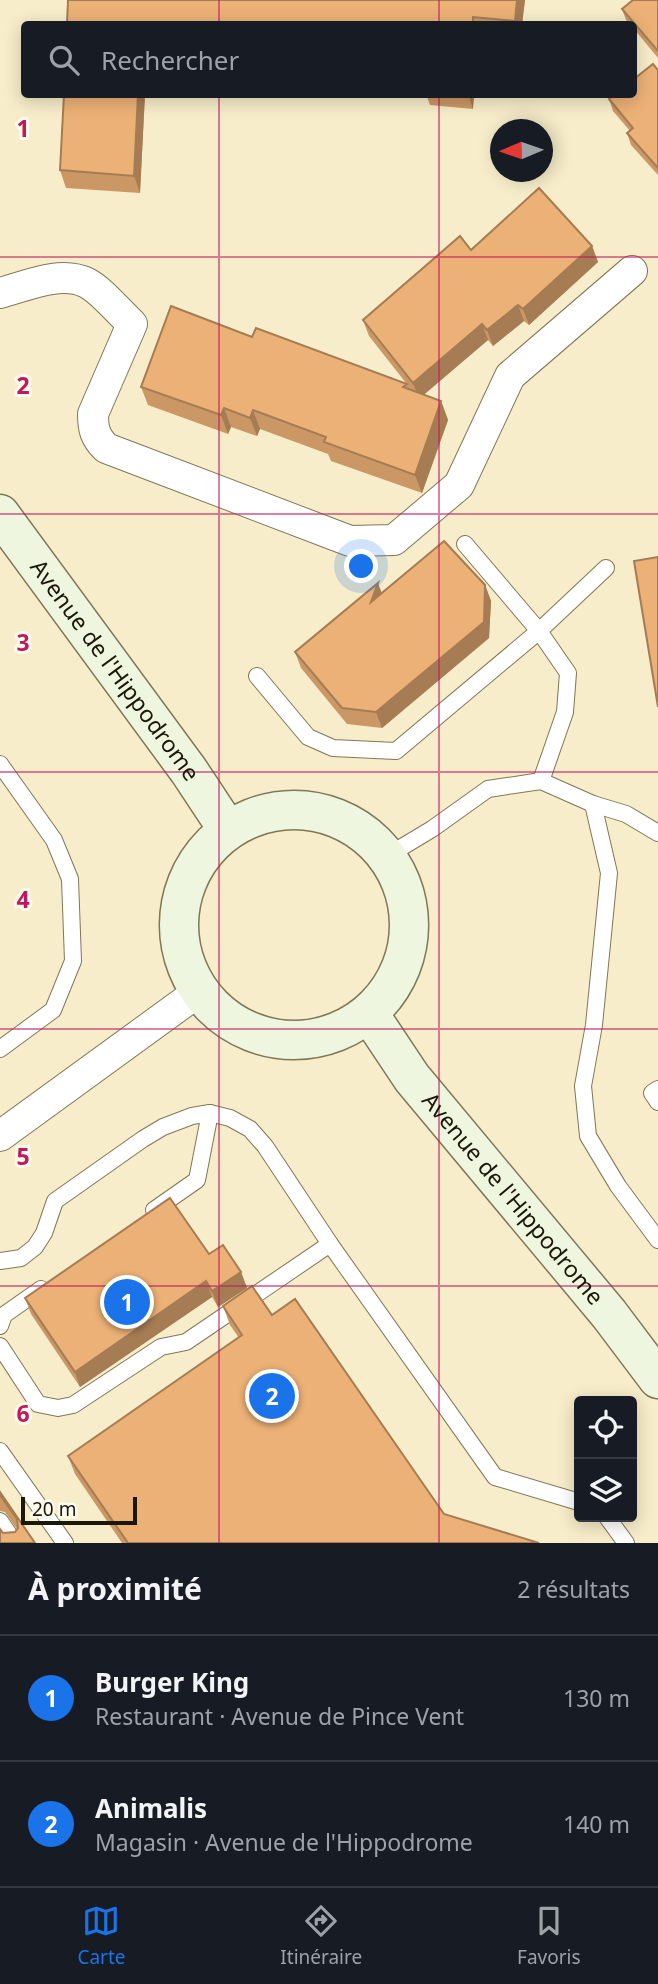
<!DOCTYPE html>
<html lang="fr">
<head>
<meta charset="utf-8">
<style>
	:root { --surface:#171b24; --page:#20242c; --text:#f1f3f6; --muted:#9ea1a6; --line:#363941; --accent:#1a73e8 }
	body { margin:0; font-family:"Noto Sans",sans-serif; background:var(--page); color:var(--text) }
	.controls { position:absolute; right:21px; bottom:21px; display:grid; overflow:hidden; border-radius:7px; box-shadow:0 4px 18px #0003 }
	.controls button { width:63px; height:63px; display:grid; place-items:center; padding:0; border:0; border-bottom:2px solid var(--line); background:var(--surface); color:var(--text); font:35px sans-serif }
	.compass { position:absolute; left:490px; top:119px; width:63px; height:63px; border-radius:50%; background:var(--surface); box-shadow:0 4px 18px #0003; rotate:268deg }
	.scale { position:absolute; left:21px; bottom:18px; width:116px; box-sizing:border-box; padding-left:7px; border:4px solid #1b180b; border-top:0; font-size:19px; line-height:24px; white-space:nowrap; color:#1b180b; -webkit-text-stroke:5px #fefaec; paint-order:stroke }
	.you { position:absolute; left:362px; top:567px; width:24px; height:24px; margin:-18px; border:5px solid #fff; border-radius:50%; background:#1a73e8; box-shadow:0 0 0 10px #1a73e833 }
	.badge { display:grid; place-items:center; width:46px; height:46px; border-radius:50%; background:var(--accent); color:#fff; font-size:23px; font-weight:700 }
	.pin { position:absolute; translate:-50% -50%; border:4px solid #fff; box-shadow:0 2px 7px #0006 }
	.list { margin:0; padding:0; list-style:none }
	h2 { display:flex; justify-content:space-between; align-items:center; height:91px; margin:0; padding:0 28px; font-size:30px }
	h2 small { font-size:23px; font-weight:400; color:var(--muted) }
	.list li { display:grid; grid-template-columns:46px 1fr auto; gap:21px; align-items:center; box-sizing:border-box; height:126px; padding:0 28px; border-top:2px solid var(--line) }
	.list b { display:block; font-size:26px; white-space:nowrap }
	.list p { margin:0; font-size:23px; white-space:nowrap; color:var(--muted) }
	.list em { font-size:23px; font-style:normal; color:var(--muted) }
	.icon { flex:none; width:38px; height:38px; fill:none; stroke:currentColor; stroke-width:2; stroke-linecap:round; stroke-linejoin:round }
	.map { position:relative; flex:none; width:658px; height:1543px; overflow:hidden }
	.search { position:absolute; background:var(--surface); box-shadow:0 4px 18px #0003; left:21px; right:21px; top:21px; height:77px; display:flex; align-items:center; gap:18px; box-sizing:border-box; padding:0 24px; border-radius:7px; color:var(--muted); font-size:26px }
	.sheet { height:343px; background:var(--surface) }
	nav { display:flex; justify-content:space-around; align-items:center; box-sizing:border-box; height:98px; border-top:2px solid var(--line); background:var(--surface); font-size:19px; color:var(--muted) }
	nav a { display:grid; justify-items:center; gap:4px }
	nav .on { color:var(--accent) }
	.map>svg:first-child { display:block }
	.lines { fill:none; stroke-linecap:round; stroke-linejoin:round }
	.lane-casing { stroke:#807757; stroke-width:18 }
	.street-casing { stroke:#807757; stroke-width:32 }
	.secondary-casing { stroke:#807757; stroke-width:41 }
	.lane { stroke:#fff; stroke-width:16 }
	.street { stroke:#fff; stroke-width:30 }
	.secondary { stroke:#eff6df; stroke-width:38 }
	.wall { fill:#cb9865 }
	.shaded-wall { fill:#a57c53 }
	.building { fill:#ecb176; stroke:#a57c53; stroke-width:2 }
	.grid { fill:none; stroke:#c2185b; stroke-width:2; stroke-opacity:0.55 }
	.labels { text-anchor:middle; stroke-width:6; stroke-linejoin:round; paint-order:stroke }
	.street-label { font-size:23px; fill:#1b180b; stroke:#fefaec }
	.grid-label { font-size:23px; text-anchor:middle; font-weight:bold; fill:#c2185b; stroke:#fefaec; stroke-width:6; stroke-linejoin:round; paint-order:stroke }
</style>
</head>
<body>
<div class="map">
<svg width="658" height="1543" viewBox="0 0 658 1543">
	<rect width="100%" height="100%" fill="#f7edca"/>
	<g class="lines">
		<defs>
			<g id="lane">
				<path d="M257,676L308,737L333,748L396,751L539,631L465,544"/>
				<path d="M0,764L54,840L70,879L73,961L53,1010L0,1049"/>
				<path d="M541,781L565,712L568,673L539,631L606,568"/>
				<path d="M593,804L626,814L658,833"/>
				<path d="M387,856L432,829L488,789L541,781L593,804L609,873L594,1025L583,1086L588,1136L618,1186L658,1240"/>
				<path d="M658,1089L652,1093L658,1102"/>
				<path d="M154,1210L197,1180L210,1113"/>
				<path d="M0,1261L21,1258L35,1247L44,1233L55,1201L143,1139L163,1127L192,1116L210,1113L230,1118L250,1129L265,1146L330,1244L495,1477L579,1502"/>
				<path d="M0,1326L4,1315L41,1289"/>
				<path d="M0,1346L38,1404L58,1408L73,1405L161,1347L186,1342L330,1244"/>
				<path d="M0,1451L65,1543"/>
				<path d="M607,1517L626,1543"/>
				<path d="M0,1521L15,1543"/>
			</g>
			<g id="street">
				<path d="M0,293C27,286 60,270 87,283C101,290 120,313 132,324L93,414C93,429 95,437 106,448L350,541L394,540L459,485L510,376L632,271"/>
				<path d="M0,1136L198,992"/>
			</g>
			<g id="secondary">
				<path id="s1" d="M0,514L189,771L228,830"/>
				<circle cx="294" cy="925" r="115"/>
				<path id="s2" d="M370,1015L412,1078L609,1314L658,1379"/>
			</g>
		</defs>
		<use href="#lane" class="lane-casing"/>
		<use href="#street" class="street-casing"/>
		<use href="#secondary" class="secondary-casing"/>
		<use href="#lane" class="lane"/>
		<use href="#street" class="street"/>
		<use href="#secondary" class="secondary"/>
	</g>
	<g class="wall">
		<path d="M68,0H525L522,24H67Z"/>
		<path d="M658,0V58L634,29V24H630L626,20L622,9Z"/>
		<path d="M658,70V175L631,145L627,133L630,131L613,111L609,99Z"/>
		<path d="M145,94L140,193L66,188L60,170Z"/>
		<path d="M426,94H474L473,109L430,105Z"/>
		<path d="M592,246L598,262L529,325L524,321L493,346L488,340L424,394L441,401L448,420L422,493L331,461L328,454L260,429L257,436L231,427L228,434L148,405L141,387L252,337L406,383L369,336L363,320L471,250Z"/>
		<path d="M485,585L491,601L489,638L382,728L347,724L301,668L295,652L382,593Z"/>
		<path d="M209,1254L241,1272L247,1288L218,1307L212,1297L80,1387L31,1314L25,1298Z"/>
		<path d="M223,1306L272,1315L444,1514L539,1543H122L75,1474L68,1456L239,1338L230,1325Z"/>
		<path d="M0,1492L35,1543L3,1533L15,1532L17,1529L5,1512L0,1511Z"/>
	</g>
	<g class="shaded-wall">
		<path d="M517,0H525L522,24H516L515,21Z"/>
		<path d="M138,94H145L140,193L134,176Z"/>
		<path d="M468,94H474L473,109Z"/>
		<path d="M592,246L598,262L529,325L523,309Z"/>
		<path d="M518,305L524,321L493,346L487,330Z"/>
		<path d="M482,324L488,340L419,399L413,383Z"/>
		<path d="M441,401L448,420L422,493L415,475Z"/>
		<path d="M224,408L231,427L228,434L221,415Z"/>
		<path d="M253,410L260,429L257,436L250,418Z"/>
		<path d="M378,583L384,599L371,602Z"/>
		<path d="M485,585L491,601L489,638L382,728L376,712Z"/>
		<path d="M241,1272L247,1288L218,1307L212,1291Z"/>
		<path d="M206,1281L212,1297L80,1387L75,1372Z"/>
	</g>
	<g class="building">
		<path d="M68,0H517L515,21L473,17V24H67Z"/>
		<path d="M633,0H658V51L622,9Z"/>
		<path d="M653,64L658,70V168L627,133L633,128L609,99L614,94H634V79Z"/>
		<path d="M64,94H138L134,176L60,170Z"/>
		<path d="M539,188L592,246L523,309L518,305L487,330L482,324L413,383L363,320L460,236L471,250Z"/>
		<path d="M171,306L252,337L256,328L407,384L403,387L441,401L415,475L324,442L326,437L253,410L250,418L224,408L221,415L141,387Z"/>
		<path d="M444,541L485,585L484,622L376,712L342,708L295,652L378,583L371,602Z"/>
		<path d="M658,557V707L634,561Z"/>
		<path d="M170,1198L209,1254L223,1245L241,1272L212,1291L206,1281L75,1372L25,1298Z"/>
		<path d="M252,1286L272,1315L295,1299L444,1514L539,1543H128L68,1456L242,1335L223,1306Z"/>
		<path d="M0,1492L35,1543H0V1529L3,1533L15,1532L18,1528L17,1519L0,1495Z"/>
	</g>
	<path class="grid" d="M219,0V24M439,0V24M219,94V1543M439,94V1543M0,257H658M0,514H658M0,772H658M0,1029H658M0,1286H658"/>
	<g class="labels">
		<g class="street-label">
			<text dy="8" stroke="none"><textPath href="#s1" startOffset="194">Avenue de l'Hippodrome</textPath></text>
			<text dy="8" stroke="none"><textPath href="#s2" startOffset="233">Avenue de l'Hippodrome</textPath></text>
		</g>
	</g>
	<g class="grid-label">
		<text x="23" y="137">1</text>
		<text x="23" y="394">2</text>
		<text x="23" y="651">3</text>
		<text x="23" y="908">4</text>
		<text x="23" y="1165">5</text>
		<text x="23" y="1422">6</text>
	</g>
</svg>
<div class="controls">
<button><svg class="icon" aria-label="locate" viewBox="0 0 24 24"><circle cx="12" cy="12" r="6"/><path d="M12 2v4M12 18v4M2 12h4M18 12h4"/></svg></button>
<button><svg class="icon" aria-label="layers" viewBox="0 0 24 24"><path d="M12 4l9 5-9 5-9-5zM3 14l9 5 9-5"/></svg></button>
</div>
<svg class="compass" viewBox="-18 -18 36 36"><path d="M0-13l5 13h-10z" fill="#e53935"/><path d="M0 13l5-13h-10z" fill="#9ea1a6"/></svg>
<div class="scale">20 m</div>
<div class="you"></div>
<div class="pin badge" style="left:127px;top:1302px">1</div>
<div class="pin badge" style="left:272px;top:1396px">2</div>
<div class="search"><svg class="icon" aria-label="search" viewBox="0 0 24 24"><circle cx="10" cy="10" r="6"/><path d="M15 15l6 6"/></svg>Rechercher</div>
</div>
<section class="sheet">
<h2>À proximité<small>2 résultats</small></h2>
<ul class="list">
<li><span class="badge">1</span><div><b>Burger King</b><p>Restaurant · Avenue de Pince Vent</p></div><em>130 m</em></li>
<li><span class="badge">2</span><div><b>Animalis</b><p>Magasin · Avenue de l'Hippodrome</p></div><em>140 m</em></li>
</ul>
</section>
<nav>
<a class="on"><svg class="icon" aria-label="map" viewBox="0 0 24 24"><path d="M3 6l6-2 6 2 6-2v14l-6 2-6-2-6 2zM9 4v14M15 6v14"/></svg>Carte</a>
<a><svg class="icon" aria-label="directions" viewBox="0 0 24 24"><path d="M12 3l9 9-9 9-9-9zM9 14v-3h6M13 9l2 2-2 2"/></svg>Itinéraire</a>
<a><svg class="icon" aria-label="saved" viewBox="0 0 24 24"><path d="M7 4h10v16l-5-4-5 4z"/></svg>Favoris</a>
</nav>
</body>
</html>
